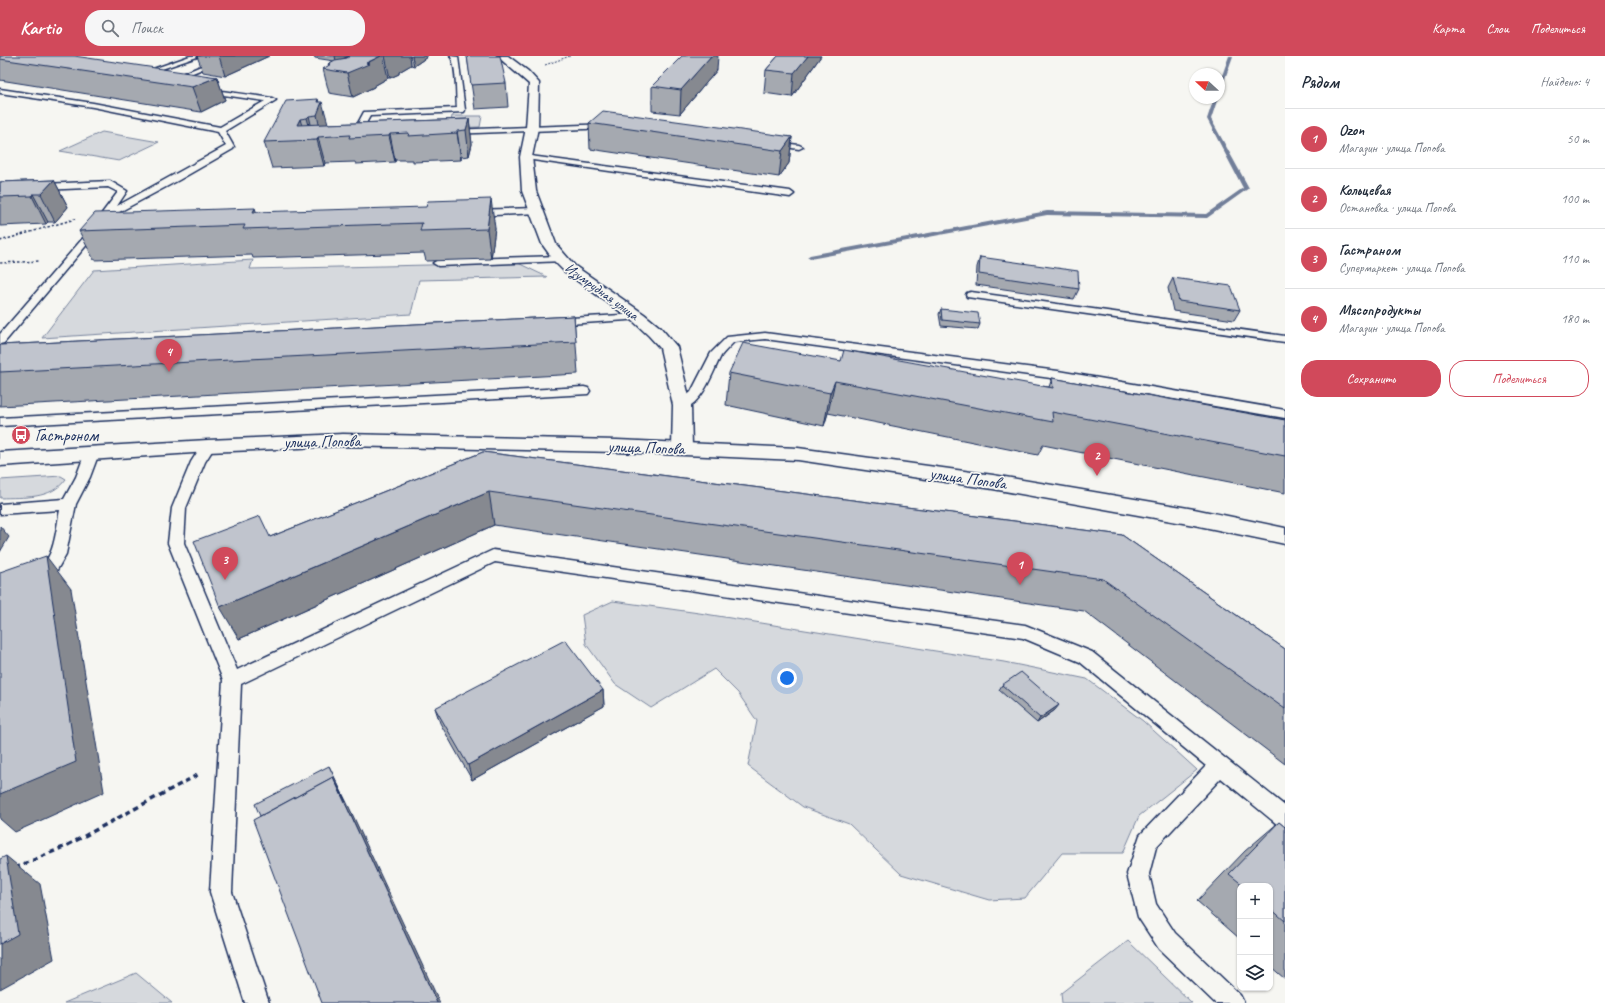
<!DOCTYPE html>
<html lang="ru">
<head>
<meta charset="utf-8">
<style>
	:root { --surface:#fff; --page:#f6f6f7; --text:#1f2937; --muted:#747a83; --line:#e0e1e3; --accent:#d1495b }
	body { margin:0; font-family:Caveat,sans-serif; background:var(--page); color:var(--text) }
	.controls { position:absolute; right:12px; bottom:12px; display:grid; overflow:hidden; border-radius:8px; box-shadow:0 1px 3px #0004 }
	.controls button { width:36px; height:36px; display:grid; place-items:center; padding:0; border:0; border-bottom:1px solid var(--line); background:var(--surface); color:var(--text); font:20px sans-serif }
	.compass { position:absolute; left:1189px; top:12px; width:36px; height:36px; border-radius:50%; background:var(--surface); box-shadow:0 1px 3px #0004; rotate:291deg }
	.you { position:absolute; left:787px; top:622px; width:14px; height:14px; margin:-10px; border:3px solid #fff; border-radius:50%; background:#1a73e8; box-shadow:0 0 0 6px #1a73e833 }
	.badge { display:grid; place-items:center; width:26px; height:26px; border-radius:50%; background:var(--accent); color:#fff; font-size:13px; font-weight:700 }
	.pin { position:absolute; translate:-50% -33px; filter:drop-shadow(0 1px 2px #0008) }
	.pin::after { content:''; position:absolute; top:21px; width:14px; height:12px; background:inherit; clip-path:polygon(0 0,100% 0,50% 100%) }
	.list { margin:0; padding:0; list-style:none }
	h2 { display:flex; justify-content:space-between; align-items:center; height:52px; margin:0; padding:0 16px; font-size:17px }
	h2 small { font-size:13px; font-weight:400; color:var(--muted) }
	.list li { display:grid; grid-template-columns:26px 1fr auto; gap:12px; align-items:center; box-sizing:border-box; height:60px; padding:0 16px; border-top:1px solid var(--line) }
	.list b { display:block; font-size:15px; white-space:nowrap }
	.list p { margin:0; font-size:13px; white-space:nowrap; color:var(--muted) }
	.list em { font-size:13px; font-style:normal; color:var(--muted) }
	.actions { display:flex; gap:8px; padding:12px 16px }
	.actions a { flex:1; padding:9px 0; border:1px solid var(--accent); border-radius:16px; text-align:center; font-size:14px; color:var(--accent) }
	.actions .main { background:var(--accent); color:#fff }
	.icon { flex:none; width:22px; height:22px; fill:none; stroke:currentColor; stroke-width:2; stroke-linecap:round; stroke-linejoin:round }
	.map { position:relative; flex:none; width:1285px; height:947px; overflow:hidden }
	header { display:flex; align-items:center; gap:24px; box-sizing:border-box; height:56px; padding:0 20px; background:var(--accent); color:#fff }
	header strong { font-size:19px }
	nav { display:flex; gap:22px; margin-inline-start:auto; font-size:14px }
	.search { width:280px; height:36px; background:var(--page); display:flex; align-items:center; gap:10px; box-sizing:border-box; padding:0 14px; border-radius:16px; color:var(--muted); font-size:15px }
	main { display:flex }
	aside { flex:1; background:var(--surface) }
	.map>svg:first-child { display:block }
	.green { fill:#d6d9dd; stroke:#78849e }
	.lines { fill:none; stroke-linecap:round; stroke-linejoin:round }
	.stream { fill:#717e99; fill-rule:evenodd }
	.service-casing { stroke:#1b2f5e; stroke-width:3 }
	.minor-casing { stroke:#1b2f5e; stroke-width:3 }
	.tertiary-casing { stroke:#1b2f5e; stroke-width:3 }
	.path-far2 { stroke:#1b2f5e; stroke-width:1; stroke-dasharray:2 1.5; stroke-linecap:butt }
	.path-far1 { stroke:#1b2f5e; stroke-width:1.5; stroke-dasharray:2.5 2; stroke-linecap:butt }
	.path { stroke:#1b2f5e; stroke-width:3.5; stroke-dasharray:5.5 4; stroke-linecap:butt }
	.service { fill:#f6f6f2; fill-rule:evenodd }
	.minor { fill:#f6f6f2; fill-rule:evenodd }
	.tertiary { fill:#f6f6f2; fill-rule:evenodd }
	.wall { fill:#a5a9b0; stroke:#1b2f5e }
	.shaded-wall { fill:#868990; stroke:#1b2f5e }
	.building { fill:#c0c4cd; stroke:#1b2f5e }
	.labels { text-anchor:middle; stroke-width:3.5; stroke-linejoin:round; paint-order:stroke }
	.far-street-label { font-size:14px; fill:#1b2f5e; stroke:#f6f6f2 }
	.poi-label { font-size:17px; fill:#1b2f5e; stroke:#f6f6f2; text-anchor:start }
	.street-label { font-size:17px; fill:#1b2f5e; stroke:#f6f6f2 }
</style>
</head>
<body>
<header>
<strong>Kartio</strong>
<div class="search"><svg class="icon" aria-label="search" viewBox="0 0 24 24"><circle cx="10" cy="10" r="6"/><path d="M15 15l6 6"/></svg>Поиск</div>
<nav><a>Карта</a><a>Слои</a><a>Поделиться</a></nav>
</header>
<main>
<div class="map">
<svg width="1285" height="947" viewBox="0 0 1285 947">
	<rect width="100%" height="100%" fill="#f6f6f2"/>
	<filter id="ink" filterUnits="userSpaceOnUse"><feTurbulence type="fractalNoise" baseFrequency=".025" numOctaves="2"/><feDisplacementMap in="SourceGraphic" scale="8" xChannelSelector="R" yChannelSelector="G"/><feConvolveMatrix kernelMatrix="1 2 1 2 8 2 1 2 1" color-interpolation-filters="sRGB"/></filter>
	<g filter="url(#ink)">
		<g class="green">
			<path d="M452,60H482L480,71L450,72Z"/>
			<path d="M102,76L159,86L119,105L60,95Z"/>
			<path d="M253,204L250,213L518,207L547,221L419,224L411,258L42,282L94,214Z"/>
			<path d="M61,420L66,423C51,444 23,441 0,442V424Z"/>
			<path d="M613,545L699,557L1004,606L1087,623L1143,665L1197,714L1139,760L1123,797H1062L1025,842L989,844L901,818L849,768L803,751L748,710L757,665L738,637L714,613L651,652L615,628L586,588L582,559Z"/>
			<path d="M1128,885L1192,947H1062L1061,937Z"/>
			<path d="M136,917L172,947H64Z"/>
		</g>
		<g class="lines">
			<g class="stream">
				<path d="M1229,0H1233L1221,34L1219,35V28Z"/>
				<path d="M1214,42H1218L1211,63L1249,132L1207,162L1047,159L810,203L807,201L810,199L1047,155L1206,158L1243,132L1207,63Z"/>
			</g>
			<defs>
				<g id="service">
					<path d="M190,0H200L141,20L136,19Z"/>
					<path d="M225,0H234L173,25L168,24Z"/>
					<path d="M450,0L458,1L465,54L464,56L370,60L359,80L362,82L361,84H351L350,82L364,56L457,52C456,41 457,7 450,0Z"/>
					<path d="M200,32L272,42L276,44L225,75L234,91L233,93L179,124L108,162L90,185L4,287L0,288V278L84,181L118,136L108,131L0,136V130L110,125L127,135L117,150L226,90L218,76L93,51L0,37V33L93,47L220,71L265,45L203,36L199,34Z"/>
					<path d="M609,68H612V72L451,78L447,76L451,74Z"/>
					<path d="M767,85L799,89L803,91L799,93L770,89H767Z"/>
					<path d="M523,99L790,135L794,138L790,141L526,103L522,101Z"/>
					<path d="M536,152L539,153L541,155L539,157L474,160L469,157L474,154Z"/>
					<path d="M560,200L565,203L564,205L438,210L433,207L438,204Z"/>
					<path d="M971,236L1285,280V286L967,241L966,239L967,237Z"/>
					<path d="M638,258L642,259L644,261L642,263L554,269L550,268L548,266L550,264L554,263Z"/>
					<path d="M765,277L1058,315L1285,354V362L1058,323L765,283L734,286C730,290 725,295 721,300C713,315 700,357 677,352L676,349L691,336L711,297L727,281Z"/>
					<path d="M584,331L588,332L590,335L588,338L0,370V362Z"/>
					<path d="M208,386L213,387L215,390L205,406L186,452L184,487L237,614L493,494L1025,569L1092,596L1285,750V772L1278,769L1221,722L1156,791L1149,818L1156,848L1175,877L1240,939L1244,947H1215L1159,893L1138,861L1127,818L1140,779L1206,710L1080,606L1023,582L495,506L241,628L232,836L269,947H245L210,836L223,624L168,487L172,452L191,406L203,387Z"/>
					<path d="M92,393L97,394L99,397L90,421L76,448L66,498L57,514L44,526L38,528L32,526L30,522C34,515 41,512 45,506C55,495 57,468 60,454L0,458V448L64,443L76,421L85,397L87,394Z"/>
				</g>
				<path id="minor" d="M497,0H508L528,15L539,27L538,72L532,101L536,135L556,188L575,210L644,258L661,272L677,291L691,349L692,392L689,396L682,398L675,396L672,392L673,349L660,292L649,280L632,264L565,216L555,206L542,188L522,135L520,101L526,72L529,28Z"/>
				<path id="tertiary" d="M343,378L617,384L798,392L993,419L1194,453L1285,472V488L1194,469L993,433L798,404L617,396L343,390L208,396L0,410V396L208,384Z"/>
			</defs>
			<use href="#service" class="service-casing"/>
			<use href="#minor" class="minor-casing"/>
			<use href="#tertiary" class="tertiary-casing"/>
			<path class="path-far2" d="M545,9L570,0"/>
			<g class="path-far1">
				<path d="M0,185L75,163"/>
				<path d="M0,207L40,205"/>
			</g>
			<path class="path" d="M15,812L66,790L201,717"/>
			<use href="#service" class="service"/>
			<use href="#minor" class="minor"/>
			<use href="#tertiary" class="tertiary"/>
		</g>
		<g class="wall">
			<path d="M0,0L217,21L225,44L201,56L0,24Z"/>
			<path d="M197,0H269L225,20L203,16Z"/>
			<path d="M314,0H350L344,3L347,2L350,0H427V1L414,10L411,9L399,16V18L390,22H388L374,30V31L353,41L329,37L323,13L329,10L328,8L334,5L315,2Z"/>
			<path d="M467,0L506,27L508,51L475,53Z"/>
			<path d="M778,0H821L792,41L764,37L766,14Z"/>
			<path d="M717,14L680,58L652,55V30Z"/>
			<path d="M319,46L328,68L469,63L472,88L469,100L461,101V104L413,106V104H395V106L356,108L355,106L325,107L324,110L272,112L264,86Z"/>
			<path d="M589,67L792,81L789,107L779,121L590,93Z"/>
			<path d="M54,124L68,151L55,166H48L46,168L0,170V126Z"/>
			<path d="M257,156L495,172L491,203L426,205L424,197L253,202L252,199L94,204L79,175Z"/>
			<path d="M980,201L1079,233L1074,243L976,229L977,211Z"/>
			<path d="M1173,222L1240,254L1234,264L1173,255L1168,232Z"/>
			<path d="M941,253L980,268L978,273L941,270L939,258Z"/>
			<path d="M574,260L578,318L0,350V289Z"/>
			<path d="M841,305L1049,331L1052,322L1285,364V437L1043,389L1038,399L828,357L824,370L726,349L729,317Z"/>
			<path d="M483,396L1122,479L1285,593V708L1084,555L494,469L239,583L270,481Z"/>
			<path d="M1002,629L1055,654L1037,667L999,634Z"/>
			<path d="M603,634L604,650L472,724L440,667L435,652Z"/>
			<path d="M1279,766L1285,771V923L1270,910V830H1240V883L1197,845L1245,795Z"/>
		</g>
		<g class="shaded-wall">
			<path d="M219,0H269L225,20Z"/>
			<path d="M335,0H350L336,5Z"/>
			<path d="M381,0H383L388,22L374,30V31L353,41L347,17Z"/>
			<path d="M385,0H410L411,9L399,16V18L390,22Z"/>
			<path d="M412,0H427V1L414,10Z"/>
			<path d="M711,0H718L717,14L680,58L681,34Z"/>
			<path d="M808,0H821L792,41L794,17Z"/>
			<path d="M217,21L225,44L201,56L192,31Z"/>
			<path d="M318,43L320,51L322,46L329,71L322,81L317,59V46Z"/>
			<path d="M309,60L315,84H313L307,62Z"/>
			<path d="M300,63L306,84L297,69Z"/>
			<path d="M469,63L472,88L469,100L466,74Z"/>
			<path d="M457,75L461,101V104L457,77Z"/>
			<path d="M390,78L395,104V106L389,80Z"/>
			<path d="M318,81L325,107L324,110L317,84Z"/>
			<path d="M792,81L789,107L779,121L782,95Z"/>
			<path d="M54,124L68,151L55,166L41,138Z"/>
			<path d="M33,138L48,166L46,168L32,140Z"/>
			<path d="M491,143L495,172L491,203L487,173Z"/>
			<path d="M255,152L262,172L253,156Z"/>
			<path d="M835,325L828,357L824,370L830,337Z"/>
			<path d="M489,436L494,469L239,583L220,551Z"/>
			<path d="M0,470L9,481L0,496Z"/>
			<path d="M46,500L71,533L104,736L15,776L0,763V738Z"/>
			<path d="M603,634L604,650L472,724L468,709Z"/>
			<path d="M1059,649L1055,654L1037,667L1040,662Z"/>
			<path d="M329,710L349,751L440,947H437L333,721Z"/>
			<path d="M6,800L40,828L54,903L0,933V888Z"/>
		</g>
		<g class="building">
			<path d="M0,0H74L217,21L192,31L0,3Z"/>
			<path d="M350,0H381L366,7L369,8L347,17L323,13L331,8H328L335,4L347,2Z"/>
			<path d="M467,0H500L506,27L471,29Z"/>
			<path d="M682,0H711L681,34L652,30Z"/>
			<path d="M778,0H808L794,17L766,14Z"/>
			<path d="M318,43L317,46H322L317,59L309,60L307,62L300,63L297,69L469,63L466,74L457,75V77L408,80L409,77L390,78L389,80L349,82L350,79L318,81L317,84L264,86L286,45Z"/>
			<path d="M603,55L792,81L782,95L589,67Z"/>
			<path d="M54,124L41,138H33L32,140L0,141V126Z"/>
			<path d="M491,143L487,173L420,175L422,167L243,173L245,169L79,175L95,157L255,152L253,156L426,151L428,145Z"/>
			<path d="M980,201L1078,215L1079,233L979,218Z"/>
			<path d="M1173,222L1231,230L1240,254L1179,245Z"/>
			<path d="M941,253L978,257L980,268L942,264Z"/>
			<path d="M574,260L576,286L0,316V289Z"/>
			<path d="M743,287L841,305L844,294L1053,332L1052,322L1285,364V400L1052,356L1053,366L835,325L830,337L729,317Z"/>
			<path d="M483,396L1122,479L1285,593V653L1103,523L489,436L220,551L194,485L260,460L270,481Z"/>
			<path d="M46,500L76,706L0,738V516Z"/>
			<path d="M565,584L603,634L468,709L435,652Z"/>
			<path d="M1021,616L1059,649L1040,662L1002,629Z"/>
			<path d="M329,710L346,746L333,721L260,760L255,748Z"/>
			<path d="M333,721L437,947H322L253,764Z"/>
			<path d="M1279,766L1285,771V865L1270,852V830H1244L1229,818Z"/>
			<path d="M6,800L18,878L0,888V803Z"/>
		</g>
	</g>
	<defs>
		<symbol id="bus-disc" viewBox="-11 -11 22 22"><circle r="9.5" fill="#d1495b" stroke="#f6f6f2"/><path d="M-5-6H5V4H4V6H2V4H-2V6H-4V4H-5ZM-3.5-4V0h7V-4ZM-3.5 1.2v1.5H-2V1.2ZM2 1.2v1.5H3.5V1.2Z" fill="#fff"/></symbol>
	</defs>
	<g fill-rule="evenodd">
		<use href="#bus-disc" x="10" y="368" width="22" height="22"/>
	</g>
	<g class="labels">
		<g class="far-street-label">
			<text transform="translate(602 235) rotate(36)" y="5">Изумрудная улица</text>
		</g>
		<g class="poi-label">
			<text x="35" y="385">Гастроном</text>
		</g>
		<g class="street-label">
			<text transform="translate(322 385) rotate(-1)" y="6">улица Попова</text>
			<text transform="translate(646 391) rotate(2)" y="6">улица Попова</text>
			<text transform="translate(968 422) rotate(8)" y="6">улица Попова</text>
		</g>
	</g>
</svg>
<div class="controls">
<button>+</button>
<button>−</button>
<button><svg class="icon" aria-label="layers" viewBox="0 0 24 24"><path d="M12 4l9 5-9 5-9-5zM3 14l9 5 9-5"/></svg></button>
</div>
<svg class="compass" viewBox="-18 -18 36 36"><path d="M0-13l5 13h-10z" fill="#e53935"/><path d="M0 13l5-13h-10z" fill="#747a83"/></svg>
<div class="you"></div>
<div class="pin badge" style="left:1020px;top:529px">1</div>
<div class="pin badge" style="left:1097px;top:420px">2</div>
<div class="pin badge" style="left:225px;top:524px">3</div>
<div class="pin badge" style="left:169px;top:316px">4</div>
</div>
<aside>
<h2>Рядом<small>Найдено: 4</small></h2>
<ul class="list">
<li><span class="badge">1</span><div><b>Ozon</b><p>Магазин · улица Попова</p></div><em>50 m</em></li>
<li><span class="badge">2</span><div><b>Кольцевая</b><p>Остановка · улица Попова</p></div><em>100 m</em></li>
<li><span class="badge">3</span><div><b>Гастраном</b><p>Супермаркет · улица Попова</p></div><em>110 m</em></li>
<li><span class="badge">4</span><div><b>Мясопродукты</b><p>Магазин · улица Попова</p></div><em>180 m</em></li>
</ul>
<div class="actions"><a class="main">Сохранить</a><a>Поделиться</a></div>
</aside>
</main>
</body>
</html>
